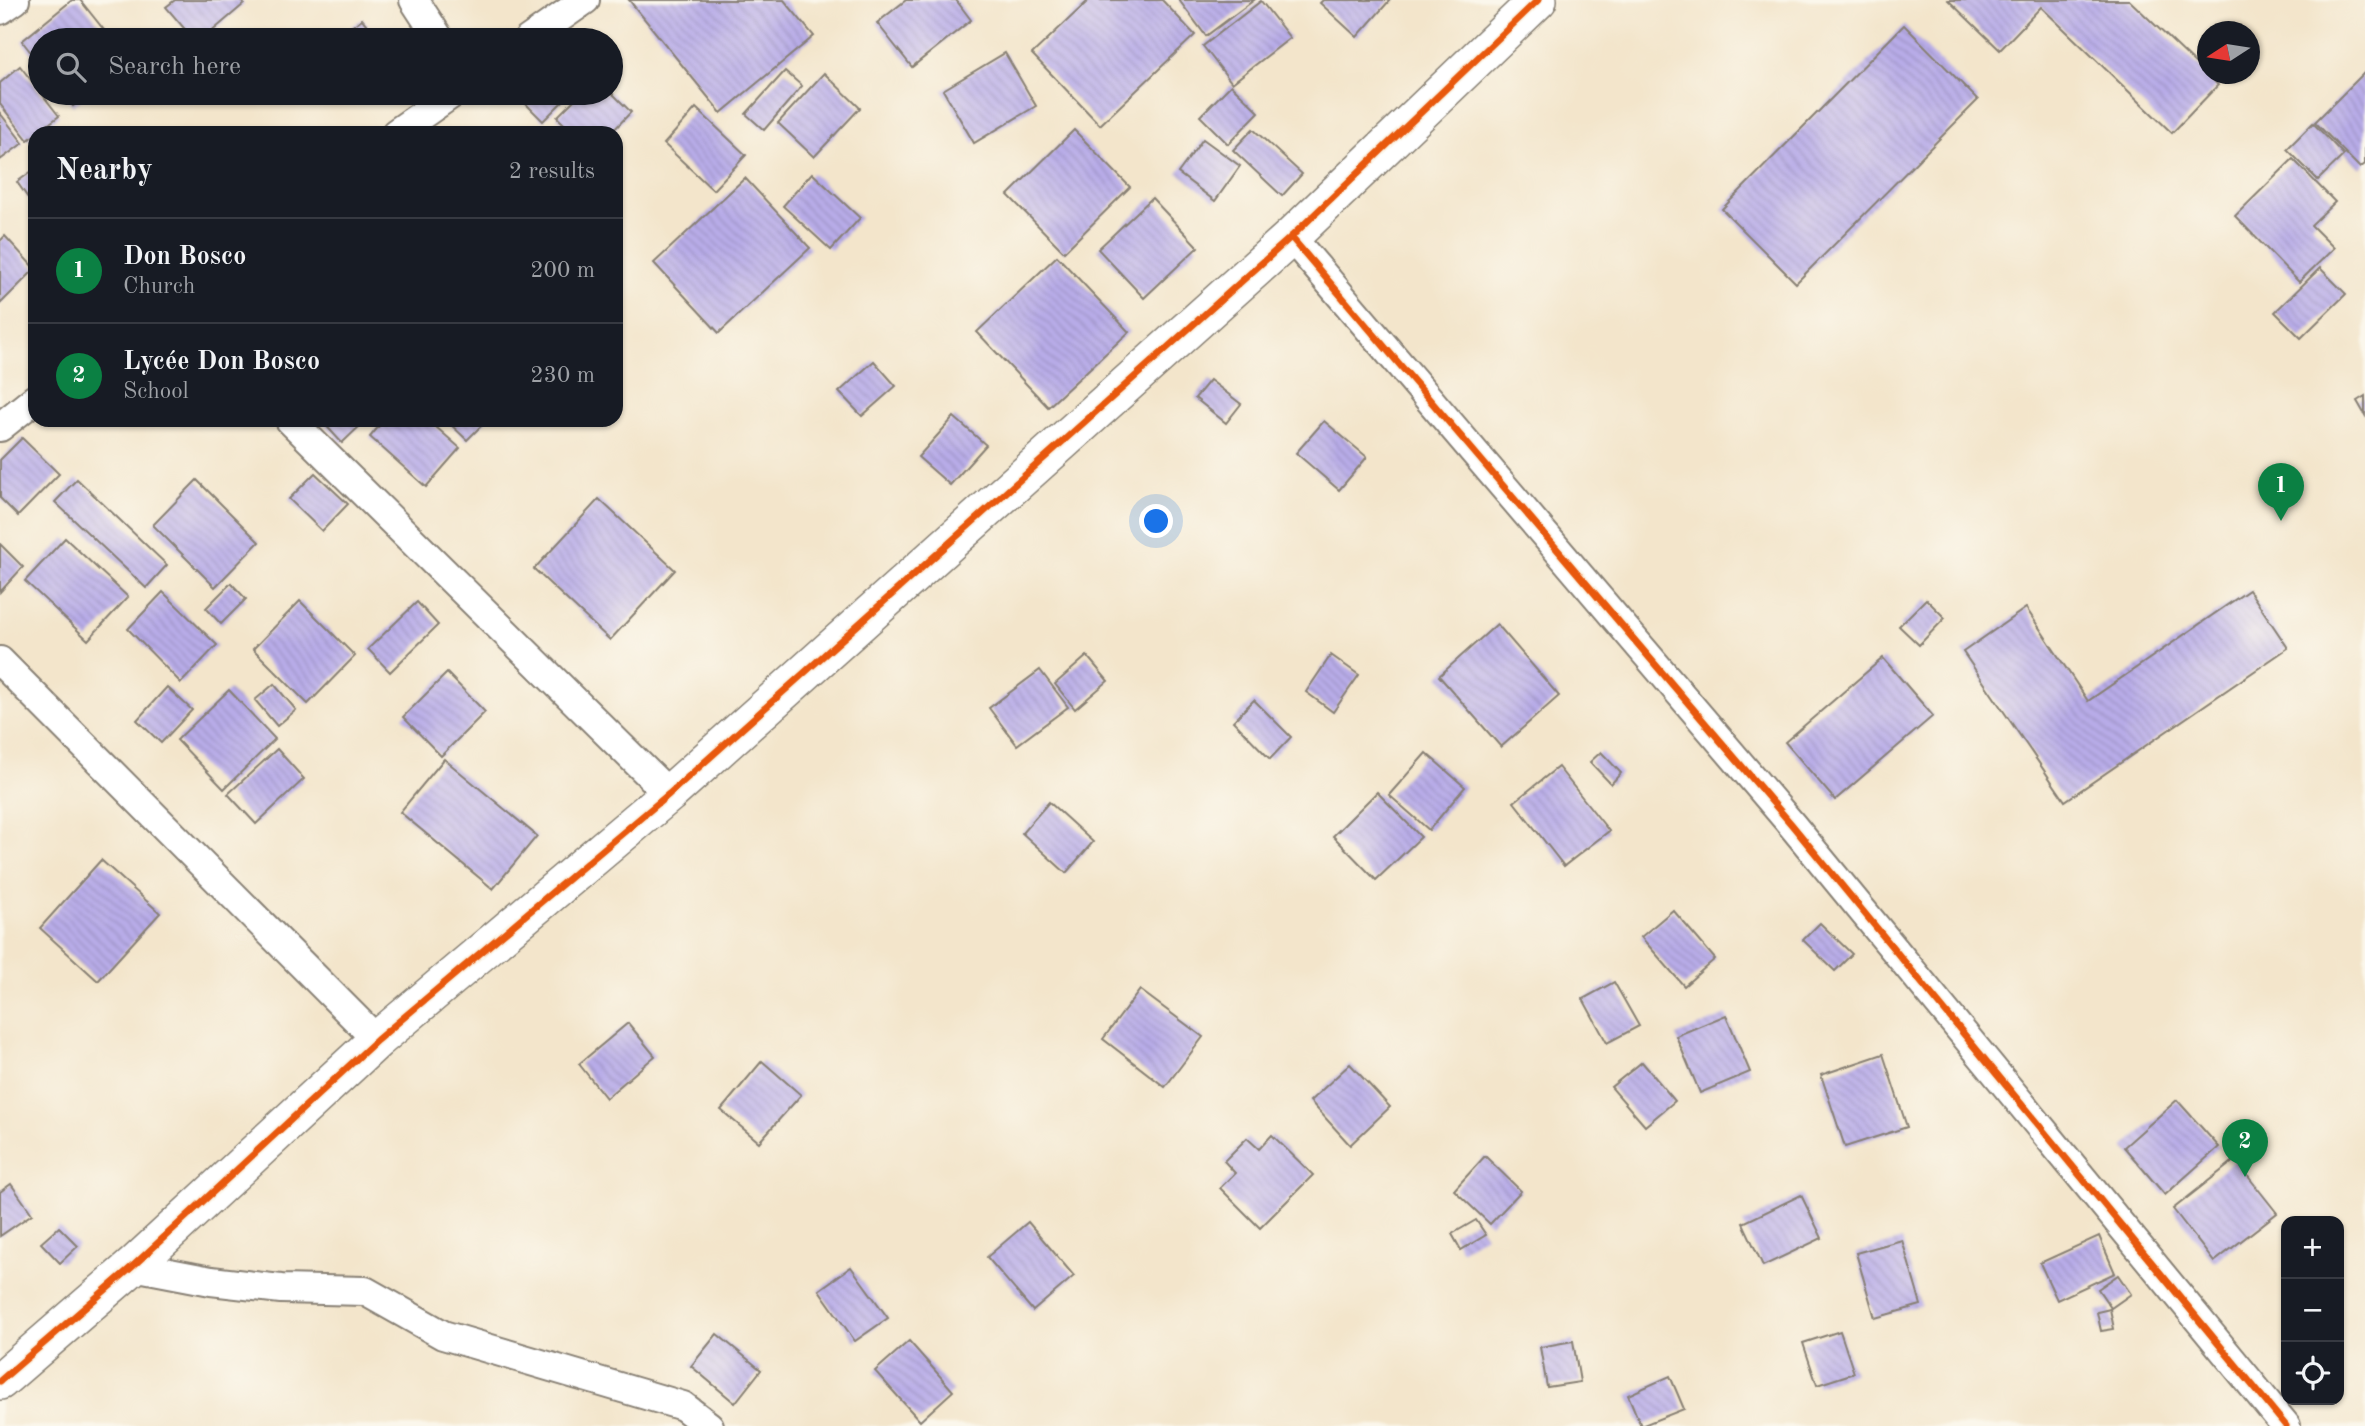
<!DOCTYPE html>
<html lang="en">
<head>
<meta charset="utf-8">
<style>
	:root { --surface:#171b24; --page:#242831; --text:#f1f3f6; --muted:#9ea1a6; --line:#363941; --accent:#0b8043 }
	body { margin:0; font-family:"Old Standard TT",serif; background:var(--page); color:var(--text) }
	.controls { position:absolute; right:21px; bottom:21px; display:grid; overflow:hidden; border-radius:14px; box-shadow:0 2px 5px #0004 }
	.controls button { width:63px; height:63px; display:grid; place-items:center; padding:0; border:0; border-bottom:2px solid var(--line); background:var(--surface); color:var(--text); font:35px sans-serif }
	.compass { position:absolute; left:2197px; top:21px; width:63px; height:63px; border-radius:50%; background:var(--surface); box-shadow:0 2px 5px #0004; rotate:258deg }
	.you { position:absolute; left:1157px; top:522px; width:24px; height:24px; margin:-18px; border:5px solid #fff; border-radius:50%; background:#1a73e8; box-shadow:0 0 0 10px #1a73e833 }
	.badge { display:grid; place-items:center; width:46px; height:46px; border-radius:50%; background:var(--accent); color:#fff; font-size:23px; font-weight:700 }
	.pin { position:absolute; translate:-50% -58px; filter:drop-shadow(0 2px 4px #0008) }
	.pin::after { content:''; position:absolute; top:37px; width:24px; height:21px; background:inherit; clip-path:polygon(0 0,100% 0,50% 100%) }
	.list { margin:0; padding:0; list-style:none }
	h2 { display:flex; justify-content:space-between; align-items:center; height:91px; margin:0; padding:0 28px; font-size:30px }
	h2 small { font-size:23px; font-weight:400; color:var(--muted) }
	.list li { display:grid; grid-template-columns:46px 1fr auto; gap:21px; align-items:center; box-sizing:border-box; height:105px; padding:0 28px; border-top:2px solid var(--line) }
	.list b { display:block; font-size:26px; white-space:nowrap }
	.list p { margin:0; font-size:23px; white-space:nowrap; color:var(--muted) }
	.list em { font-size:23px; font-style:normal; color:var(--muted) }
	.icon { flex:none; width:38px; height:38px; fill:none; stroke:currentColor; stroke-width:2; stroke-linecap:round; stroke-linejoin:round }
	.map { position:relative; flex:none; width:2365px; height:1426px; overflow:hidden }
	.search { position:absolute; background:var(--surface); box-shadow:0 2px 5px #0004; left:28px; top:28px; width:595px; height:77px; display:flex; align-items:center; gap:18px; box-sizing:border-box; padding:0 24px; border-radius:38px; color:var(--muted); font-size:26px }
	.panel { position:absolute; background:var(--surface); box-shadow:0 2px 5px #0004; left:28px; top:126px; width:595px; height:301px; border-radius:21px }
	.map>svg:first-child { display:block }
	.building { fill:url(#building-back-hatch) }
	.lines { fill:none; stroke-linecap:round; stroke-linejoin:round }
	.minor-casing { stroke:#888074; stroke-width:32 }
	.tertiary-casing { stroke:#888074; stroke-width:40 }
	.minor { stroke:#fff; stroke-width:28 }
	.tertiary { stroke:#fff; stroke-width:37 }
	.cycleway-casing { stroke:#fbf7ec; stroke-width:11 }
	.cycleway { stroke:#e8590c; stroke-width:7 }
</style>
</head>
<body>
<div class="map">
<svg width="2365" height="1426" viewBox="0 0 2365 1426">
	<defs>
		<pattern id="building-back-hatch" width="6" height="6" patternUnits="userSpaceOnUse" patternTransform="scale(1.75)"><rect width="6" height="6" fill="#b8ace8"/><path d="M-1 5l2 2M0 0l6 6M5-1l2 2" fill="none" stroke="#9e93c6"/></pattern>
	</defs>
	<rect width="100%" height="100%" fill="#fbf7ec"/>
	<filter id="ink" filterUnits="userSpaceOnUse"><feTurbulence type="fractalNoise" baseFrequency=".0143" numOctaves="2"/><feDisplacementMap in="SourceGraphic" scale="14" xChannelSelector="R" yChannelSelector="G"/><feConvolveMatrix kernelMatrix="1 2 1 2 8 2 1 2 1" color-interpolation-filters="sRGB"/></filter>
	<filter id="wash" filterUnits="userSpaceOnUse"><feTurbulence type="fractalNoise" baseFrequency=".00686" numOctaves="4" result="noise"/><feDisplacementMap in="SourceGraphic" scale="28" xChannelSelector="R" yChannelSelector="G"/><feGaussianBlur stdDeviation="1.57" result="paint"/><feColorMatrix in="noise" values="0 0 0 0 0 0 0 0 0 0 0 0 0 0 0 0 0 1.4 0 .05"/><feComposite in="paint" operator="in"/></filter>
	<g filter="url(#wash)">
		<rect width="100%" height="100%" fill="#f3e5cb"/>
		<g id="blocks">
			<g class="building">
				<path d="M72,0H80L112,40H40V64L22,41Z"/>
				<path d="M175,0H240L244,4L202,40H194L166,7Z"/>
				<path d="M629,0H784L814,36L721,113Z"/>
				<path d="M906,0H956L971,20L912,67L877,23Z"/>
				<path d="M1089,0H1162L1195,35L1100,125L1032,54Z"/>
				<path d="M1179,0H1254L1206,36Z"/>
				<path d="M1323,0H1390L1357,37L1320,3Z"/>
				<path d="M1948,0H2129L2218,85L2172,133L2041,7L2000,50Z"/>
				<path d="M1261,1L1290,38L1232,83L1203,46Z"/>
				<path d="M362,19L379,40H334Z"/>
				<path d="M1904,25L1978,100L1796,283L1722,209Z"/>
				<path d="M1005,53L1036,106L974,143L943,90Z"/>
				<path d="M20,66L59,116L28,140L0,104V83Z"/>
				<path d="M785,71L802,86L764,130L746,114Z"/>
				<path d="M2365,72V164L2360,168L2315,122Z"/>
				<path d="M824,73L860,108L814,157L778,123Z"/>
				<path d="M1231,85L1259,112L1228,144L1200,116Z"/>
				<path d="M63,93H90L73,106Z"/>
				<path d="M515,93H571L543,121Z"/>
				<path d="M581,93H612L631,112L611,133H573L557,117Z"/>
				<path d="M696,108L746,155L713,190L664,144Z"/>
				<path d="M0,113L23,143L0,160Z"/>
				<path d="M2313,123L2344,155L2318,180L2287,149Z"/>
				<path d="M1253,129L1302,174L1282,196L1233,150Z"/>
				<path d="M1074,130L1130,187L1064,252L1008,195Z"/>
				<path d="M1203,139L1240,166L1215,201L1178,173Z"/>
				<path d="M2293,159L2335,202L2311,225L2334,248L2299,282L2235,216Z"/>
				<path d="M35,169V208L17,182Z"/>
				<path d="M812,173L860,218L831,250L783,206Z"/>
				<path d="M745,178L810,248L719,333L654,263Z"/>
				<path d="M1152,198L1198,247L1144,298L1098,249Z"/>
				<path d="M5,236L35,269L0,304V241Z"/>
				<path d="M1057,256L1129,332L1048,407L977,332Z"/>
				<path d="M2320,268L2346,294L2301,338L2275,312Z"/>
				<path d="M874,361L896,386L862,416L839,392Z"/>
				<path d="M1210,380L1241,404L1226,423L1195,398Z"/>
				<path d="M2365,396V415L2357,401Z"/>
				<path d="M954,417L986,445L950,485L918,457Z"/>
				<path d="M321,420H366L342,443Z"/>
				<path d="M384,420H428L460,448L426,487L370,437Z"/>
				<path d="M446,420H487L467,440Z"/>
				<path d="M1324,421L1367,457L1339,490L1296,453Z"/>
				<path d="M22,438L59,474L18,516L0,498V460Z"/>
				<path d="M315,473L348,504L322,531L289,499Z"/>
				<path d="M77,479L167,565L146,588L55,502Z"/>
				<path d="M197,480L259,542L215,587L153,525Z"/>
				<path d="M599,499L675,570L610,640L534,569Z"/>
				<path d="M65,538L128,597L88,640L25,581Z"/>
				<path d="M0,544L23,567L0,592Z"/>
				<path d="M231,583L246,599L221,624L206,608Z"/>
				<path d="M2249,590L2288,648L2065,801L1963,652L2026,608L2088,701Z"/>
				<path d="M163,592L217,645L181,683L128,629Z"/>
				<path d="M1926,599L1945,618L1919,645L1899,626Z"/>
				<path d="M300,601L355,656L308,704L253,649Z"/>
				<path d="M417,602L438,625L390,672L368,649Z"/>
				<path d="M1497,624L1559,696L1501,747L1439,676Z"/>
				<path d="M1331,655L1359,675L1333,712L1306,692Z"/>
				<path d="M1087,656L1108,681L1075,709L1055,684Z"/>
				<path d="M1883,658L1933,716L1835,800L1785,742Z"/>
				<path d="M1040,670L1068,707L1017,745L989,708Z"/>
				<path d="M447,673L485,712L441,756L403,717Z"/>
				<path d="M274,684L296,710L277,726L255,700Z"/>
				<path d="M167,687L192,710L161,743L137,720Z"/>
				<path d="M229,690L275,739L224,789L177,740Z"/>
				<path d="M1254,700L1291,737L1270,759L1233,721Z"/>
				<path d="M277,749L304,779L256,824L228,794Z"/>
				<path d="M1601,752L1621,773L1611,784L1590,762Z"/>
				<path d="M1426,753L1465,787L1429,830L1389,795Z"/>
				<path d="M444,759L537,836L493,889L400,812Z"/>
				<path d="M1558,767L1609,831L1564,866L1514,802Z"/>
				<path d="M1377,792L1421,837L1376,880L1333,836Z"/>
				<path d="M1049,802L1093,842L1066,873L1022,833Z"/>
				<path d="M101,860L160,913L98,981L40,928Z"/>
				<path d="M1673,910L1715,959L1684,986L1641,937Z"/>
				<path d="M1820,923L1852,954L1835,971L1803,940Z"/>
				<path d="M1614,982L1639,1026L1607,1043L1583,999Z"/>
				<path d="M1140,990L1203,1037L1165,1087L1103,1039Z"/>
				<path d="M1726,1015L1750,1072L1700,1093L1676,1036Z"/>
				<path d="M628,1023L655,1056L606,1098L579,1064Z"/>
				<path d="M1883,1054L1907,1127L1845,1147L1821,1075Z"/>
				<path d="M762,1061L801,1095L759,1142L721,1110Z"/>
				<path d="M1642,1062L1675,1101L1645,1126L1611,1087Z"/>
				<path d="M1350,1064L1390,1107L1350,1145L1310,1101Z"/>
				<path d="M2177,1100L2219,1147L2165,1195L2124,1147Z"/>
				<path d="M1272,1135L1313,1175L1260,1228L1220,1188L1235,1173L1224,1161L1247,1138L1259,1149Z"/>
				<path d="M1485,1156L1521,1191L1490,1224L1454,1190Z"/>
				<path d="M2235,1160L2277,1213L2214,1262L2173,1209Z"/>
				<path d="M11,1184L32,1214L0,1236V1192Z"/>
				<path d="M1801,1195L1822,1238L1763,1266L1743,1223Z"/>
				<path d="M1476,1220L1486,1235L1461,1250L1452,1234Z"/>
				<path d="M1028,1222L1074,1276L1033,1311L987,1257Z"/>
				<path d="M59,1227L78,1246L60,1263L41,1243Z"/>
				<path d="M2099,1236L2115,1273L2057,1300L2040,1263Z"/>
				<path d="M1902,1240L1921,1305L1875,1318L1856,1253Z"/>
				<path d="M851,1267L888,1318L855,1341L819,1290Z"/>
				<path d="M2118,1275L2131,1294L2111,1308L2098,1289Z"/>
				<path d="M2110,1309L2114,1329L2101,1331L2097,1312Z"/>
				<path d="M1840,1331L1854,1373L1817,1385L1803,1343Z"/>
				<path d="M717,1334L761,1370L735,1403L691,1366Z"/>
				<path d="M909,1341L953,1391L920,1421L875,1371Z"/>
				<path d="M1573,1341L1580,1382L1547,1387L1540,1347Z"/>
				<path d="M1670,1376L1684,1409L1641,1426L1628,1395Z"/>
			</g>
		</g>
	</g>
	<g filter="url(#ink)">
		<use href="#blocks" fill-opacity="0" stroke="#888074" stroke-width="2"/>
		<g class="lines">
			<defs>
				<g id="minor">
					<path d="M414,0L440,40"/>
					<path d="M0,10L15,0"/>
					<path d="M528,40L585,0"/>
					<path d="M396,133L453,93"/>
					<path d="M1291,237L1792,825L2286,1426"/>
					<path d="M290,420L669,794"/>
					<path d="M0,427L35,399"/>
					<path d="M0,661L377,1040"/>
					<path d="M133,1266L211,1281L281,1289L365,1291L443,1335L683,1406L709,1426"/>
				</g>
				<path id="tertiary" d="M0,1381L133,1266L377,1040L669,794L1291,237L1538,0"/>
			</defs>
			<use href="#minor" class="minor-casing"/>
			<use href="#tertiary" class="tertiary-casing"/>
			<use href="#minor" class="minor"/>
			<use href="#tertiary" class="tertiary"/>
			<defs>
				<g id="cycleway">
					<path d="M1291,237L1792,825L2286,1426"/>
					<path d="M0,1381L133,1266L377,1040L669,794L1291,237L1538,0"/>
				</g>
			</defs>
			<use href="#cycleway" class="cycleway-casing"/>
			<use href="#cycleway" class="cycleway"/>
		</g>
	</g>
</svg>
<div class="controls">
<button>+</button>
<button>−</button>
<button><svg class="icon" aria-label="locate" viewBox="0 0 24 24"><circle cx="12" cy="12" r="6"/><path d="M12 2v4M12 18v4M2 12h4M18 12h4"/></svg></button>
</div>
<svg class="compass" viewBox="-18 -18 36 36"><path d="M0-13l5 13h-10z" fill="#e53935"/><path d="M0 13l5-13h-10z" fill="#9ea1a6"/></svg>
<div class="you"></div>
<div class="pin badge" style="left:2281px;top:521px">1</div>
<div class="pin badge" style="left:2245px;top:1177px">2</div>
<div class="search"><svg class="icon" aria-label="search" viewBox="0 0 24 24"><circle cx="10" cy="10" r="6"/><path d="M15 15l6 6"/></svg>Search here</div>
<section class="panel">
<h2>Nearby<small>2 results</small></h2>
<ul class="list">
<li><span class="badge">1</span><div><b>Don Bosco</b><p>Church</p></div><em>200 m</em></li>
<li><span class="badge">2</span><div><b>Lycée Don Bosco</b><p>School</p></div><em>230 m</em></li>
</ul>
</section>
</div>
</body>
</html>
